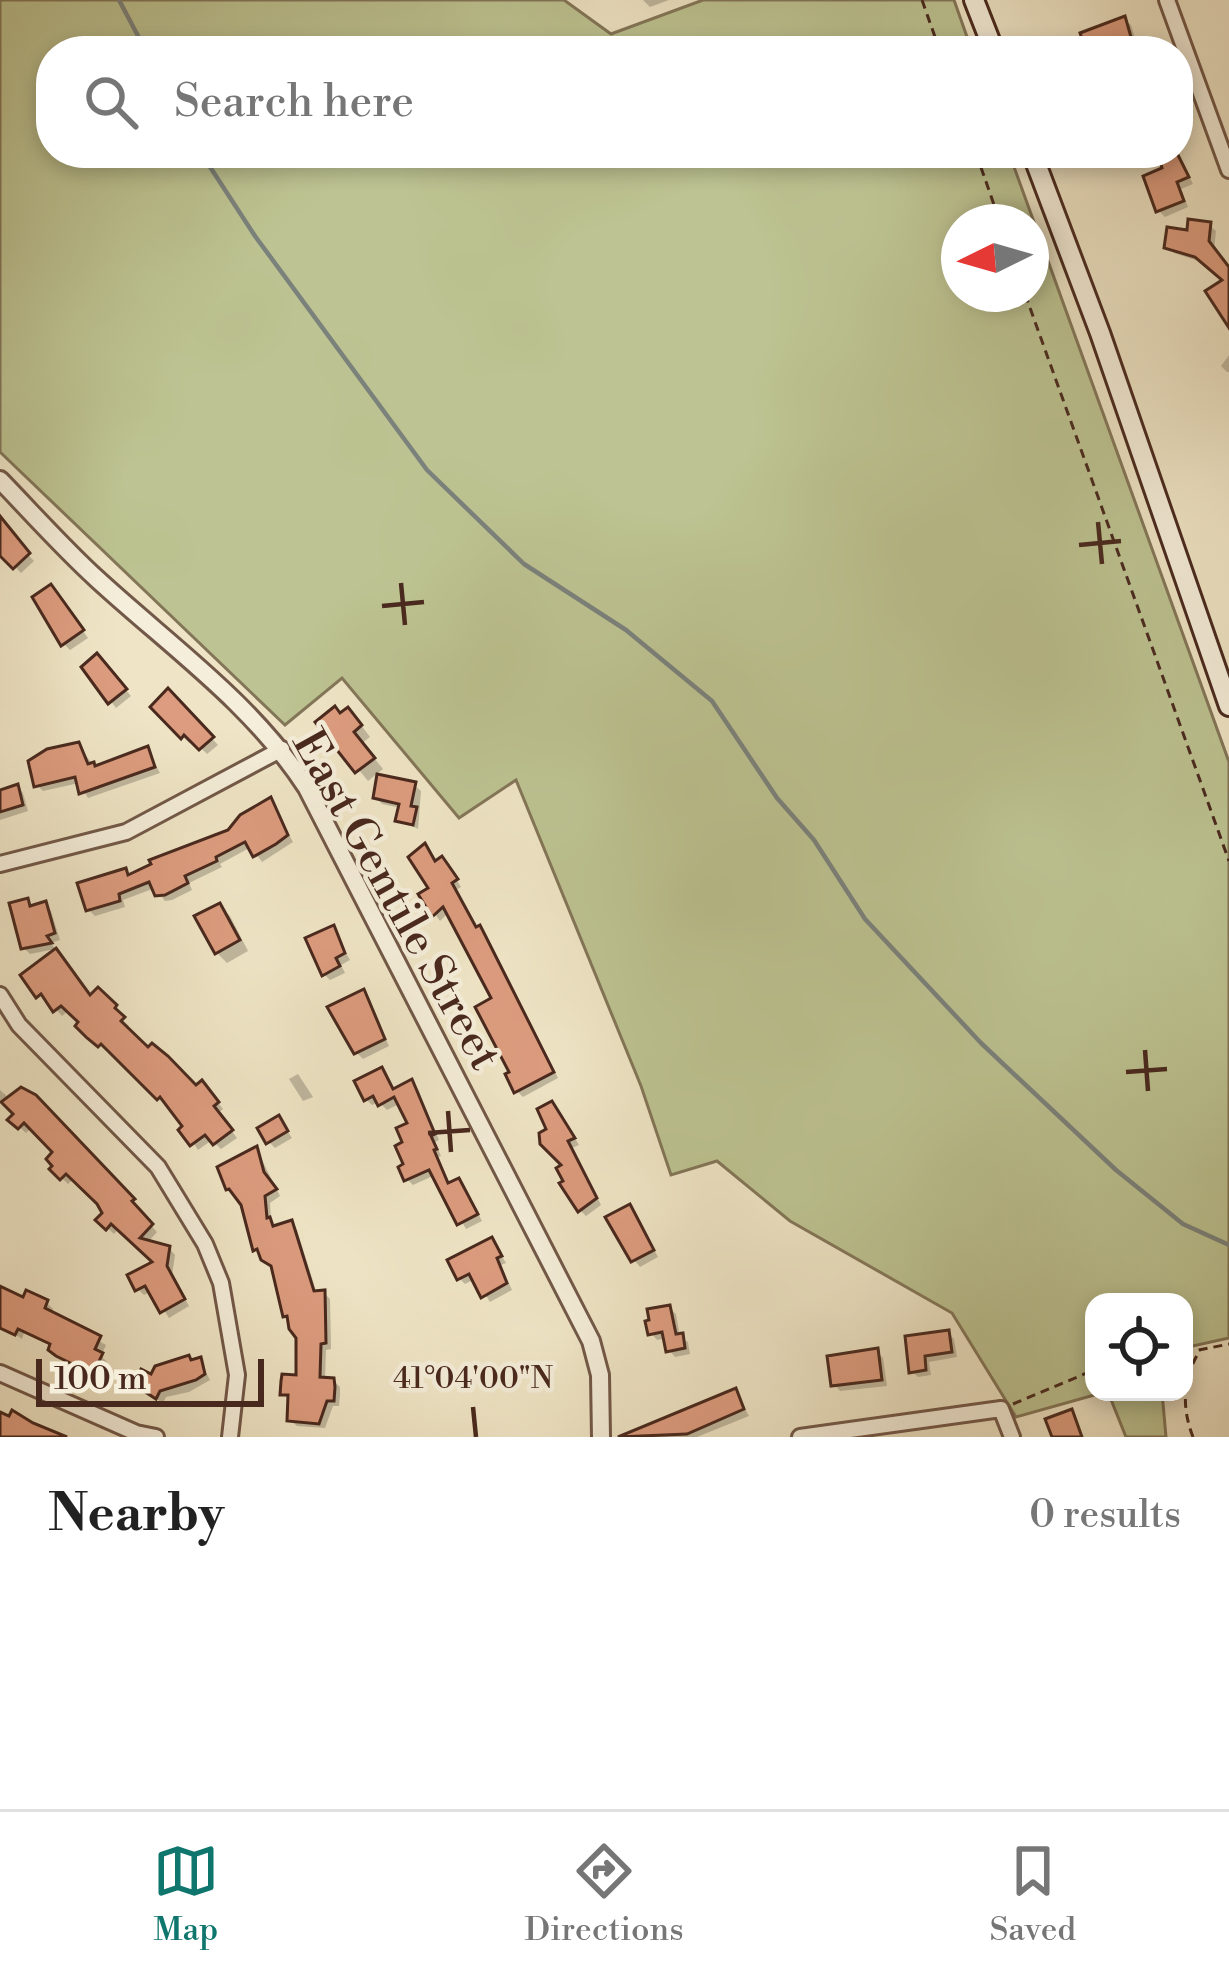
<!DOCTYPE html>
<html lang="en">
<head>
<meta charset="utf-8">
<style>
	:root { --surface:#fff; --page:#f6f6f6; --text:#222; --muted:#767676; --line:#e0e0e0; --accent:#0f766e }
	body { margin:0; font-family:"Libre Bodoni",serif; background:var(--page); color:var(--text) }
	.controls { position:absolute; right:36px; bottom:36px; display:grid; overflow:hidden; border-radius:24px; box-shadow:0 6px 18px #0003 }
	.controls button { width:108px; height:108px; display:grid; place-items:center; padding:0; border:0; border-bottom:3px solid var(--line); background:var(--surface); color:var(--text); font:60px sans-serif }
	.compass { position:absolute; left:941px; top:204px; width:108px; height:108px; border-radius:50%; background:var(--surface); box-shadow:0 6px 18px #0003; rotate:265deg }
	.scale { position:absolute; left:36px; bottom:30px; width:228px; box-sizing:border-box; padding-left:12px; border:6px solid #49291e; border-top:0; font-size:33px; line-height:42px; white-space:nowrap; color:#49291e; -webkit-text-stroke:9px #f5eeda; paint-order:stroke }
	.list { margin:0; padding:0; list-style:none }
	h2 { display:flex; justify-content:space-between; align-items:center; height:156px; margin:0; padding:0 48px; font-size:51px }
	h2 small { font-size:39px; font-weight:400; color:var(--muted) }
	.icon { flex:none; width:66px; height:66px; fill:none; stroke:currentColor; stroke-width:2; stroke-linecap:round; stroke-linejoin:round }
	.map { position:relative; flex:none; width:1229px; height:1437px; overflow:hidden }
	.search { position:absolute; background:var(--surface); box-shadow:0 6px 18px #0003; left:36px; right:36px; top:36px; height:132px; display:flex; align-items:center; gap:30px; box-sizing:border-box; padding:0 42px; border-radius:48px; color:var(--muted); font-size:45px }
	.sheet { height:372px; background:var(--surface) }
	nav { display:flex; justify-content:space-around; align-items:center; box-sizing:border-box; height:168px; border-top:3px solid var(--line); background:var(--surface); font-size:33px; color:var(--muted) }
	nav a { display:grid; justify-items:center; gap:6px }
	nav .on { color:var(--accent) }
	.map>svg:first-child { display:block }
	.green { fill:#bdc392; stroke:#837658; stroke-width:3; fill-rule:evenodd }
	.shadow { fill:#0003 }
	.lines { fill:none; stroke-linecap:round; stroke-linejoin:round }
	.stream { stroke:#7b827c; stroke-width:4.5 }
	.building { fill:#dd9c7f; stroke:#49291e; stroke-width:3 }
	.minor-casing { stroke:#725848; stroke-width:20 }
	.tertiary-casing { stroke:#725848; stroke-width:22 }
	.secondary-casing { stroke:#49291e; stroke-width:24 }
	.path { stroke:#49291e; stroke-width:3; stroke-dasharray:9 6; stroke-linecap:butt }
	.minor { stroke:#f5eeda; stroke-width:14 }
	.tertiary { stroke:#f5eeda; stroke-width:16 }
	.secondary { stroke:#f5eeda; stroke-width:18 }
	.ticks { fill:none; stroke:#49291e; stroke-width:4.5 }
	.labels { text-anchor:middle; stroke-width:9; stroke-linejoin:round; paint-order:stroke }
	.street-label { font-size:45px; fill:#49291e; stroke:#f5eeda }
	.ticks-label { font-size:30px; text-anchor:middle; fill:#49291e; stroke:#f5eeda; stroke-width:9; stroke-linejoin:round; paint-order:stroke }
</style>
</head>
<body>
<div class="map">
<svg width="1229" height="1437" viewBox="0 0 1229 1437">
	<rect width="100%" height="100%" fill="#efe5c6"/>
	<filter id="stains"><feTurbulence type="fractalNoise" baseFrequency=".00167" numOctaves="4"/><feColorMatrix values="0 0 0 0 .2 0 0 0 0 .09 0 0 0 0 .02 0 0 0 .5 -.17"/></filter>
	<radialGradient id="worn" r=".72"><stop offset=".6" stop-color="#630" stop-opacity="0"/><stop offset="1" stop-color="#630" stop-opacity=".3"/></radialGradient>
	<g class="green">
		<path d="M0,0H564L611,34L703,0H954L972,51H51V153H1009L1229,762V1338L1184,1348V1302H1094V1392H1105L1016,1417L952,1313L790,1221L717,1161L671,1175L641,1086L516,780L459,818L342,678L285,725L0,452ZM959,222H1031V294H959Z"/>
		<path d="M1108,1392H1162L1166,1437H1126Z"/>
	</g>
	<g class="shadow">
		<path d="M643,0H669L650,7Z"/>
		<path d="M1124,19L1131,25L1139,51H1102L1100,46L1093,49L1087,42Z"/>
		<path d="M1161,153H1178L1193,184L1181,189L1188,207L1165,217L1159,211L1166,170Z"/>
		<path d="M1209,225L1216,231L1214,250L1229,270V322L1226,281L1205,263L1174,253L1167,247Z"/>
		<path d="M1229,355V372H1227L1221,366Z"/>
		<path d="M0,526L34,561L21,573L0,551Z"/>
		<path d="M57,595L88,638L70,650L64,644Z"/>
		<path d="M103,663L131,696L116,708L85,667Z"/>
		<path d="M168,692L218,745L207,754L192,739L189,743L154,707Z"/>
		<path d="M341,717L358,721L370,737L362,743L383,769L368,781L320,722Z"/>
		<path d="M78,745L96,769L147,749L160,773L88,798L79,783L43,791L37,785Z"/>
		<path d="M414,785L421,791L418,829L399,820L401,808L382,804L376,797Z"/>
		<path d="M17,787L23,793L28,811L0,820V791Z"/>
		<path d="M271,801L293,842L262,862L251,847L220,864L222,867L189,883L192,890L172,900L165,901L155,888L123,900L125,907L95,916L89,910L125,872L131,877L230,832Z"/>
		<path d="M425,847L437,864L448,866L461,887L456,890L478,929L486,934L558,1078L523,1097L517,1091L495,999L449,912L440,921L422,895L432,889Z"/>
		<path d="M27,901L33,908L45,904L51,911L60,940L51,943L55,949L30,954L24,948Z"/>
		<path d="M220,906L230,916L248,951L227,963L217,953Z"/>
		<path d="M333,929L350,960L341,965L345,973L330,980L324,974Z"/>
		<path d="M24,976L91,998L98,991L121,1013L119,1016L129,1026L125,1029L204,1098L208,1090L223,1109L218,1113L237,1138L221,1149L212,1140L198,1150L167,1102L109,1048L106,1051L79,1026L82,1023L69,1010L62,1016Z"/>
		<path d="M364,992L389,1046L363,1059L357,1053Z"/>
		<path d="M381,1071L395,1091L412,1083L418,1089L439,1140L435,1142L441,1156L438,1157L451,1186L459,1182L465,1188L482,1221L466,1229L435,1175L413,1185L407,1179L406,1144L411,1124L401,1103L387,1110L379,1102L372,1105L366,1099Z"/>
		<path d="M298,1074L313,1097L303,1101L289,1079Z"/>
		<path d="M0,1090L10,1099L34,1097L139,1207L136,1209L157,1232L147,1243L169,1248L175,1255L172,1275L189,1306L169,1318L152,1291L144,1295L138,1289L157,1263L119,1228L114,1234L99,1220L106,1213L74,1178L68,1184L53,1169L56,1152L32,1127L26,1133L12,1120L17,1113L4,1100L0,1104Z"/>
		<path d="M558,1111L579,1145L572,1148L601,1205L586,1216L580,1210L550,1130Z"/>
		<path d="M279,1119L292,1138L275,1148L269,1142Z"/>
		<path d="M257,1150L280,1196L270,1203L271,1222L277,1228L291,1223L297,1230L317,1294L324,1293L330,1299L331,1349L326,1350L325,1380H333L340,1387V1395L339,1406H333L325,1428L297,1426L290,1420L289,1400L283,1394L299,1379V1337L285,1315L274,1268L256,1249L244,1204L228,1188Z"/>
		<path d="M635,1214L658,1257L640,1267L634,1260Z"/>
		<path d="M492,1240L506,1263L501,1265L512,1290L490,1302L475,1279L465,1284L459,1278Z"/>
		<path d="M24,1301L47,1303L53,1309L50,1314L106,1345L101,1356L107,1362L100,1378L58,1356L52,1346L24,1333L22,1339L0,1324V1311Z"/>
		<path d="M669,1308L676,1314L680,1337L688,1342L690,1354L675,1357L669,1350L667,1338L657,1340L651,1333Z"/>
		<path d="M948,1333L954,1339L957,1357L929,1362L931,1375L918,1377L912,1371L908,1339Z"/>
		<path d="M877,1352L883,1358L887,1386L840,1391L834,1384Z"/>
		<path d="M200,1361L210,1380L189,1392L166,1397L163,1403L143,1390L152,1378Z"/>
		<path d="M735,1391L749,1416L697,1437H642L639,1431Z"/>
	</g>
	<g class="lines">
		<g class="stream">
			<path d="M119,0L146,51"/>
			<path d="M201,153L255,236L427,470L524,564L626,630L712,701L777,798L814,840L865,919L981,1043L1116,1170L1183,1224L1229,1245"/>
		</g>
	</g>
	<g class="building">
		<path d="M1125,16L1135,51H1099L1095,40L1084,44L1080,33Z"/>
		<path d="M1177,153L1189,177L1177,182L1184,201L1156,212L1143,176L1162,168L1160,161Z"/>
		<path d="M1188,219L1211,222L1209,241L1229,267V328L1205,291L1222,280L1195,257L1164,248L1167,227L1187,230Z"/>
		<path d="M0,516L30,553L13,569L0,556Z"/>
		<path d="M51,584L84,630L61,646L32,597Z"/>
		<path d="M97,653L127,689L108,704L81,667Z"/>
		<path d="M168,688L214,737L199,750L184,735L181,739L150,707Z"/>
		<path d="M335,706L340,713L348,707L362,725L354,732L375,758L355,773L315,722Z"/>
		<path d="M79,742L88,764L94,762L95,766L148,746L155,767L79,794L75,777L34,787L28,761L47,749Z"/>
		<path d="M377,774L416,782L411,806L417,807L413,825L395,821L399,804L373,798Z"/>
		<path d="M18,784L23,805L0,812V790Z"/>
		<path d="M271,797L288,835L276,844L253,857L245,842L216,857L217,861L185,876L188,883L165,895L155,896L149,882L119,894L120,901L86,911L77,883L126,868L128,875L151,864L149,860L228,830L240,815Z"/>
		<path d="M425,843L435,861L442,856L458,879L452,883L476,927L480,925L554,1072L514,1093L505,1074L509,1072L475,1007L491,998L443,907L432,917L418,894L428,888L408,857Z"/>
		<path d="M28,898L30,906L46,901L55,933L47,936L52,943L21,949L9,903Z"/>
		<path d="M220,903L240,940L215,954L194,916Z"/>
		<path d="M334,925L345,953L336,958L340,966L322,976L305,938Z"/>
		<path d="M56,948L90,995L98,987L117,1005L115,1008L125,1017L121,1021L148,1047L152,1043L168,1056L196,1085L202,1080L219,1102L214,1106L233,1130L213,1145L205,1135L190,1146L178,1130L182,1126L160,1097L157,1100L101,1044L98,1047L87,1038L75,1026L78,1022L61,1006L53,1012L41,994L36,998L20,975Z"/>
		<path d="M364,989L385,1039L354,1054L327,1007Z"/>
		<path d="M382,1067L393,1089L412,1079L435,1134L431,1136L437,1149L434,1150L448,1183L459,1178L478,1214L457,1225L429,1170L404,1181L398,1167L403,1164L395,1146L402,1142L396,1128L407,1123L394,1097L378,1106L373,1096L364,1101L354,1081Z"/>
		<path d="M21,1087L36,1095L135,1199L132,1201L153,1224L140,1238L170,1246L167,1266L185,1299L160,1313L145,1286L135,1291L127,1275L152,1262L111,1224L106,1230L95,1220L102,1213L97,1204L66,1174L60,1180L49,1169L52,1166L46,1159L52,1152L24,1123L18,1129L7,1120L13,1114L1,1102Z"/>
		<path d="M552,1101L575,1138L568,1141L597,1198L578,1212L559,1183L563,1181L556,1168L561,1165L540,1144L539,1133L546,1129L537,1109Z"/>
		<path d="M279,1115L288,1131L266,1144L257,1128Z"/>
		<path d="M257,1146L264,1172L277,1189L265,1196L267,1218L270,1217L273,1226L292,1220L314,1291L325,1290L326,1343L321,1344L320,1377L334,1378L335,1387L334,1401H327L319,1424L287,1421L288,1395H280L281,1381L282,1374L296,1375V1338L289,1329L287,1316L283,1317L271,1266L261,1260L257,1249L253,1251L241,1205L229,1189L226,1190L217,1167Z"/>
		<path d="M630,1204L654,1250L631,1262L605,1217Z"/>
		<path d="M492,1237L502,1256L497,1258L507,1283L481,1298L469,1274L457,1280L447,1260Z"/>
		<path d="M0,1286L23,1297L26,1290L48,1300L45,1308L101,1336L95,1349L103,1353L93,1374L56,1356L48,1350L50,1344L18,1329L15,1335L0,1328Z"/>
		<path d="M670,1305L676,1334L683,1333L685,1348L666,1352L662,1332L648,1335L645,1321L649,1320L647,1309Z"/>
		<path d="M949,1330L952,1352L925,1356L926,1370L909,1373L905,1336Z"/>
		<path d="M878,1348L882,1380L831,1386L827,1356Z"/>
		<path d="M189,1355L191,1360L201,1357L205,1374L196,1380L160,1391L156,1399L133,1384L141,1369L151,1374L155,1366Z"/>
		<path d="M736,1388L744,1409L687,1434L618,1437Z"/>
		<path d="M1072,1409L1082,1437H1052L1045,1419Z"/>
		<path d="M12,1410L33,1423L67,1437H0V1412L9,1416Z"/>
	</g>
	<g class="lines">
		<defs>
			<g id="minor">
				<path d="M1167,0L1229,170"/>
				<path d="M0,864L126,832L282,749"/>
				<path d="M0,995L19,1025L158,1167L205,1244L221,1283L237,1375L230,1437"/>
				<path d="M0,1373L136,1433L156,1437"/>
				<path d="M800,1437L1001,1409L1012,1437"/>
			</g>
			<path id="tertiary" d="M0,480C32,513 63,548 97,579C171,647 252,703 307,788L591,1341L600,1375L601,1437"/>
			<g id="secondary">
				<path d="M974,0L994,51"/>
				<path d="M1032,153L1100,333L1229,706"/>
			</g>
		</defs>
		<use href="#minor" class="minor-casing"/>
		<use href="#tertiary" class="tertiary-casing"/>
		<use href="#secondary" class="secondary-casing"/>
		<g class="path">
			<path d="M922,0L940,51"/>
			<path d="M976,153L1000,222"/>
			<path d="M1025,294L1229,861"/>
			<path d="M1184,1353L1229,1344"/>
			<path d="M1013,1404L1094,1370"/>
			<path d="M1193,1437C1181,1406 1183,1378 1200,1350"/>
		</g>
		<use href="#minor" class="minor"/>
		<use href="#tertiary" class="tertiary"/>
		<use href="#secondary" class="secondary"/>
	</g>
	<path class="ticks" d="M1098,522L1102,564M1079,545L1121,541M401,583L405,625M382,606L424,602M1145,1050L1148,1091M1126,1072L1167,1069M448,1111L451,1152M428,1133L470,1130M473,1407L476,1437"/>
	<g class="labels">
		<g class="street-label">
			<text transform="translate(398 899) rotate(61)" y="16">East Gentile Street</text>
		</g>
	</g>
	<g class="ticks-label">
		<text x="473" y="1388">41°04'00"N</text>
	</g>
	<rect width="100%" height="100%" filter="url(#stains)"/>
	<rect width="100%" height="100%" fill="url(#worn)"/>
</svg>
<div class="controls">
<button><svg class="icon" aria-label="locate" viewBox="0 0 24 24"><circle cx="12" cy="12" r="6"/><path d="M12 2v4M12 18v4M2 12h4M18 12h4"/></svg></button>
</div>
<svg class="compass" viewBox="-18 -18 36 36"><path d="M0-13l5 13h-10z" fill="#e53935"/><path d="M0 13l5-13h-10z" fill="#767676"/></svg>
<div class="scale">100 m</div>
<div class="search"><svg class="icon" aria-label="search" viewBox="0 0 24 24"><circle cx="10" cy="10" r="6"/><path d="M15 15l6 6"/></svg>Search here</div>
</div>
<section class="sheet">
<h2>Nearby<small>0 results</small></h2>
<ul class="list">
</ul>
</section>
<nav>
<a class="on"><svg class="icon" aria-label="map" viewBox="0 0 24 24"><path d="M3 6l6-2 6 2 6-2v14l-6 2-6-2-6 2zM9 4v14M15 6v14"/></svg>Map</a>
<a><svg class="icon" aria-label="directions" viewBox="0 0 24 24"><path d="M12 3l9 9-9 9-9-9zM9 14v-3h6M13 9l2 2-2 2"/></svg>Directions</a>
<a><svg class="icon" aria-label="saved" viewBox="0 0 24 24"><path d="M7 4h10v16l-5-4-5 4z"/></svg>Saved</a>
</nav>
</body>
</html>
